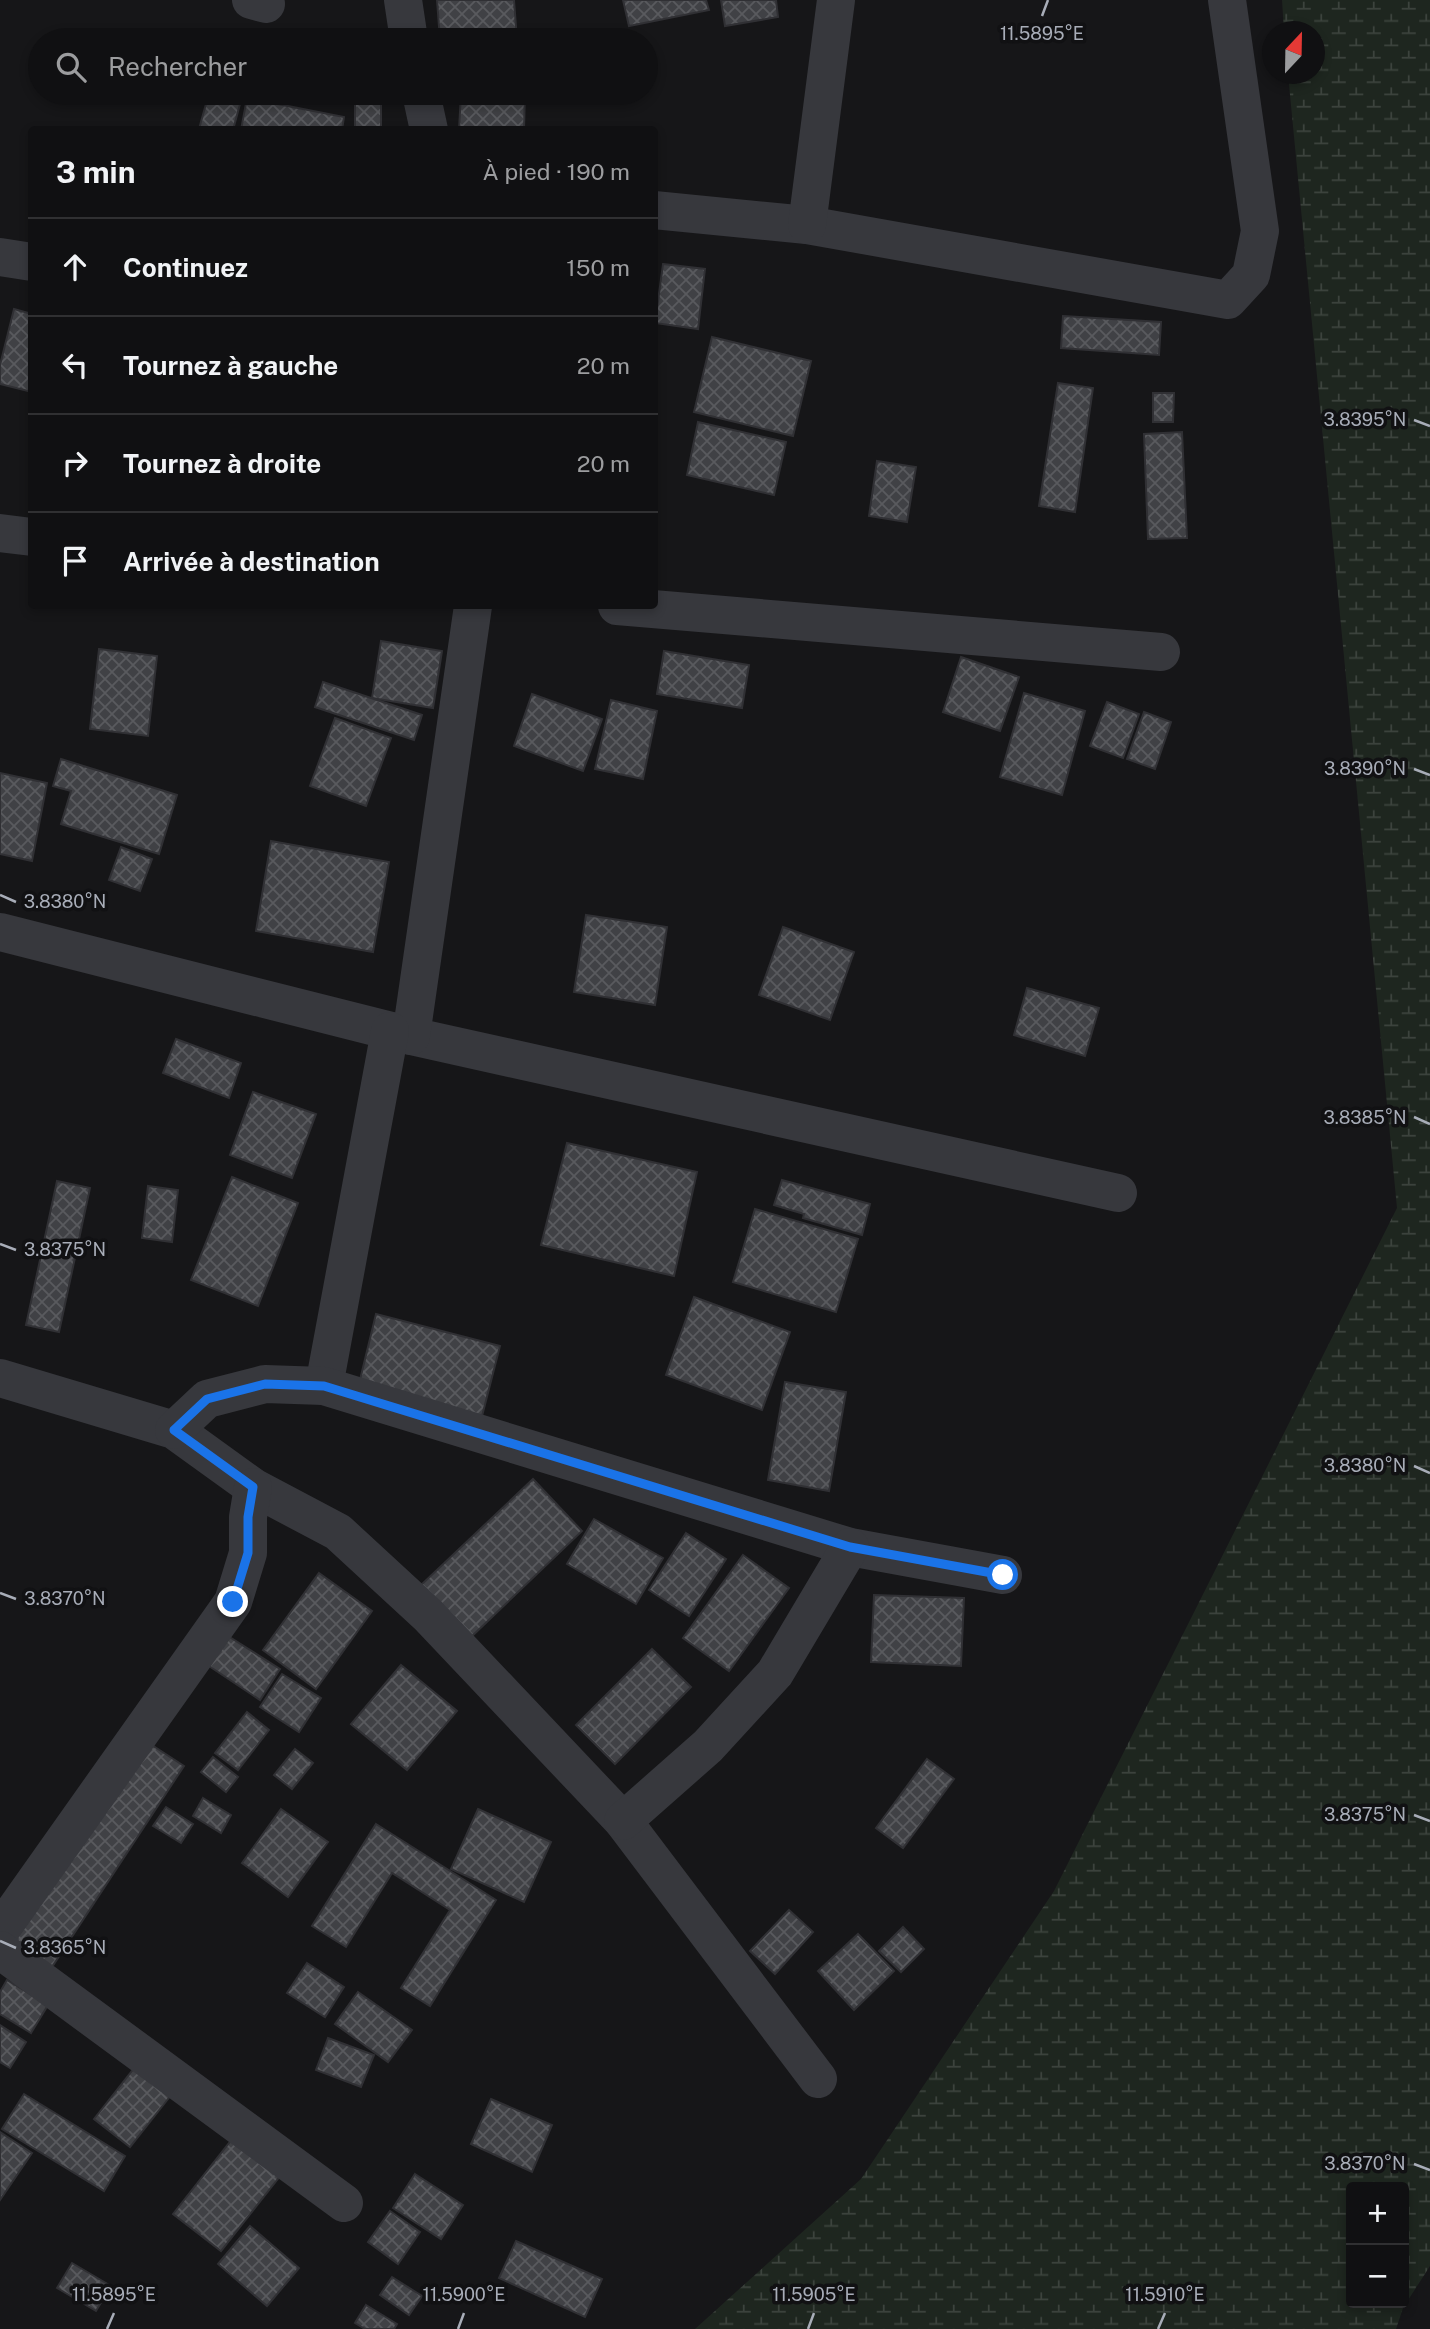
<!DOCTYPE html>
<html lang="fr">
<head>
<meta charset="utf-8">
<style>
	:root { --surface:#101012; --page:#19191b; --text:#f1f3f6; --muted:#9c9d9f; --line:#303032 }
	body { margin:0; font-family:"Public Sans",sans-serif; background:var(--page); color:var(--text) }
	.controls { position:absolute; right:21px; bottom:21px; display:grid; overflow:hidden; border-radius:7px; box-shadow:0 4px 10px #0003 }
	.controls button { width:63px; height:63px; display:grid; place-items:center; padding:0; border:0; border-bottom:2px solid var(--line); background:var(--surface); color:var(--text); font:35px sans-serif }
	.compass { position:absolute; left:1262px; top:21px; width:63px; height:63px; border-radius:50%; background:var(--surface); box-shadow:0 4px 10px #0003; rotate:22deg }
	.stop { position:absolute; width:21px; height:21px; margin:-16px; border:5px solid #1a73e8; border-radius:50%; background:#fff }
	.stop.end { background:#1a73e8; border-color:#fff; box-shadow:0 2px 7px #0008 }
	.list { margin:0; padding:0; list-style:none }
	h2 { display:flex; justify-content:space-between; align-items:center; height:91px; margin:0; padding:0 28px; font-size:30px }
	h2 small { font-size:23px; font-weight:400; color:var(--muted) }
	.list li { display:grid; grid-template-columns:46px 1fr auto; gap:21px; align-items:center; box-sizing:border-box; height:98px; padding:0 28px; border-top:2px solid var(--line) }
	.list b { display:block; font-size:26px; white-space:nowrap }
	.list em { font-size:23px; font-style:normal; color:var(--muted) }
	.icon { flex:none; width:38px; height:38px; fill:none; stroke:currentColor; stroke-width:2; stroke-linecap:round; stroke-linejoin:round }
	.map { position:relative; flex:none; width:1430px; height:2329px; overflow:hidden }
	.search { position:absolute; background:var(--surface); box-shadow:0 4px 10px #0003; left:28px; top:28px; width:630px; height:77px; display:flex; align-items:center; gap:18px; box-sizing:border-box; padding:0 24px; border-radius:38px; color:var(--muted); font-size:26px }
	.panel { position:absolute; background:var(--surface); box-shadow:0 4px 10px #0003; left:28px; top:126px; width:630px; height:483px; border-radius:7px }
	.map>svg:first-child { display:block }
	.wetland { fill:url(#wetland-marsh); fill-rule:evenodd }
	.building { fill:url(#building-cross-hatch); stroke:#303034; stroke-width:2 }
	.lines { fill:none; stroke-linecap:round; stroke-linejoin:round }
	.street { stroke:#37383d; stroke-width:38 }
	.route { stroke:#1a73e8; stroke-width:9 }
	.ticks { fill:none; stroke:#a8adb8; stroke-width:2.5 }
	.ticks-label { font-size:18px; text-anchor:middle; fill:#a8adb8; stroke:#111113; stroke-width:7; stroke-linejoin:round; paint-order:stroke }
</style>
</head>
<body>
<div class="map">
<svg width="1430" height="2329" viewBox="0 0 1430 2329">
	<defs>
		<pattern id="wetland-marsh" width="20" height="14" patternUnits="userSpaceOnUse" patternTransform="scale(1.75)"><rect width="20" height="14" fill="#1e261f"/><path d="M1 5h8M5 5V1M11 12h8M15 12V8" fill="none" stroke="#3c433d"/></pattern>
		<pattern id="building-cross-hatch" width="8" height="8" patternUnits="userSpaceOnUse" patternTransform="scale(1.75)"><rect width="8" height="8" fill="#404145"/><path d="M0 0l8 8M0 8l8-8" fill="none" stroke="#595a5e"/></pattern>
	</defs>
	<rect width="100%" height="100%" fill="#161618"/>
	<path class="wetland" d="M1282,0H1430V2266L1403,2308L1396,2329H695L861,2179L1054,1891L1397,1208L1288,74H1314V32L1284,31ZM1351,2187H1404V2303H1351Z"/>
	<g class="building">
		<path d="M437,0H514L517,40H440Z"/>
		<path d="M623,0H706L709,10L629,26Z"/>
		<path d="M721,0H776L778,17L725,26Z"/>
		<path d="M209,93H243L233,130L199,129Z"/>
		<path d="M461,93H525L524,130H459Z"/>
		<path d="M247,98L344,117L342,130H241Z"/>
		<rect x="355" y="103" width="26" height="27"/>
		<path d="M663,264L705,269L698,329L655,323Z"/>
		<path d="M14,309L32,314V392L0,384V365Z"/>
		<path d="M1063,316L1161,322L1159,355L1061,348Z"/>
		<path d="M712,337L811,361L793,436L694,412Z"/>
		<path d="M1058,383L1093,388L1075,512L1039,506Z"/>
		<path d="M1153,393H1174L1173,422H1153Z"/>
		<path d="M698,422L786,442L774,495L687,475Z"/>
		<path d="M1182,432L1187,538L1148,539L1144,434Z"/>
		<path d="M877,461L916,467L907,522L869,516Z"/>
		<path d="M381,641L442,651L433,708L372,698Z"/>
		<path d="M99,649L157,656L148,736L90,729Z"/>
		<path d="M664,651L749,665L742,708L657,694Z"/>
		<path d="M961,657L1019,677L1000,731L943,712Z"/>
		<path d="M323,682L422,715L414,740L315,707Z"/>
		<path d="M1024,693L1085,711L1062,795L1000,777Z"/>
		<path d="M532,694L602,719L583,771L514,746Z"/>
		<path d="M611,700L657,711L643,779L595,769Z"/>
		<path d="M1107,702L1139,714L1123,758L1090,746Z"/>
		<path d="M1144,712L1171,722L1155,769L1127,759Z"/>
		<path d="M335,718L391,738L366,806L310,786Z"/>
		<path d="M61,759L177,795L159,854L61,824L71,791L53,786Z"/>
		<path d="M0,773L47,783L32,861L0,854Z"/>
		<path d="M271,841L389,862L373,952L256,931Z"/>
		<path d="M121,847L152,859L140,891L109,880Z"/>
		<path d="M586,915L667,927L655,1005L574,992Z"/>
		<path d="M783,927L854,952L830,1020L759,995Z"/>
		<path d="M1027,988L1099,1008L1085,1056L1014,1035Z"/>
		<path d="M176,1039L241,1063L229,1098L163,1073Z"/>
		<path d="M253,1092L316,1114L292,1178L230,1155Z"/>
		<path d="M567,1143L697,1172L674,1276L541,1245Z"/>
		<path d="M232,1177L298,1203L258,1306L191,1280Z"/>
		<path d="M782,1180L870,1204L862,1235L803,1218L804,1214L774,1205Z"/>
		<path d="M57,1181L90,1188L59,1332L26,1325Z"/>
		<path d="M148,1186L178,1190L172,1242L142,1238Z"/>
		<path d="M755,1209L858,1239L836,1312L733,1282Z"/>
		<path d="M694,1297L790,1332L762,1410L666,1375Z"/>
		<path d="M376,1314L500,1346L481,1420L358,1388Z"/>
		<path d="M785,1382L846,1392L829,1491L768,1480Z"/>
		<path d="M533,1479L582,1531L470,1638L420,1586Z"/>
		<path d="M594,1519L663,1558L636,1604L567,1564Z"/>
		<path d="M686,1533L726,1559L689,1616L649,1590Z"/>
		<path d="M743,1555L789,1588L729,1671L683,1638Z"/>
		<path d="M319,1573L372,1611L316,1689L263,1650Z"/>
		<path d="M874,1595L964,1598L961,1666L871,1662Z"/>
		<path d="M228,1636L280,1669L260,1700L209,1666Z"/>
		<path d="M652,1649L691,1687L615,1764L576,1725Z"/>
		<path d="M401,1665L457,1711L407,1770L351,1724Z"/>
		<path d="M282,1674L321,1698L299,1732L260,1707Z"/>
		<path d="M247,1712L269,1730L238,1770L215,1753Z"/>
		<path d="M135,1734L184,1766L50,1970L2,1938Z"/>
		<path d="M295,1749L313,1763L292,1789L274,1775Z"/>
		<path d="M213,1757L238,1777L226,1792L201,1772Z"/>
		<path d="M927,1759L954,1779L903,1848L876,1828Z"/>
		<path d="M203,1798L231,1815L221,1833L193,1816Z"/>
		<path d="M166,1807L193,1824L181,1843L153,1826Z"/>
		<path d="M281,1809L328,1842L288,1897L242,1863Z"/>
		<path d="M478,1809L551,1842L524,1902L451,1869Z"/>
		<path d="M376,1824L496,1900L430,2006L401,1988L450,1910L392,1873L346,1947L312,1926Z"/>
		<path d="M789,1910L813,1932L775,1974L750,1951Z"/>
		<path d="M903,1927L924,1949L901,1972L879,1951Z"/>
		<path d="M858,1934L894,1971L854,2010L818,1971Z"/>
		<path d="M307,1963L344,1987L325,2017L287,1993Z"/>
		<path d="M7,1980L48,2005L31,2033L0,2014V1992Z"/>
		<path d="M358,1992L412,2030L388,2062L335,2024Z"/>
		<path d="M0,2025L26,2042L10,2068L0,2062Z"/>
		<path d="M328,2038L374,2055L361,2087L316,2070Z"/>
		<path d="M143,2057L179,2085L130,2147L94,2119Z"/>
		<path d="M24,2094L125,2156L104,2191L2,2129Z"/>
		<path d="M491,2099L552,2125L532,2172L471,2144Z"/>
		<path d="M0,2132L32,2153L0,2200Z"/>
		<path d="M233,2138L281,2175L221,2251L173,2214Z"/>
		<path d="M415,2174L463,2205L441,2239L393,2208Z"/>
		<path d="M390,2211L420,2232L398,2264L368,2242Z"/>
		<path d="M250,2226L299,2268L267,2306L218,2264Z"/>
		<path d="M516,2241L602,2279L585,2317L499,2278Z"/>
		<path d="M72,2263L111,2286L96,2311L57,2288Z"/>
		<path d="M392,2277L422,2296L409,2315L380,2295Z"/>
		<path d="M366,2305L397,2324L394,2329H365L355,2323Z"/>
	</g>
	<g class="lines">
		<g class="street">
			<path d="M251,0L266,4"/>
			<path d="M403,0L409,40"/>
			<path d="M421,93L429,130"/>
			<path d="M654,210L807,225L1228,300L1251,275L1260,231L1227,0"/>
			<path d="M807,225L836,0"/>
			<path d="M0,257L32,262"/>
			<path d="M0,533L32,537"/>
			<path d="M617,606L1161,652"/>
			<path d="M0,932L411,1036L1118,1193"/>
			<path d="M411,1036L473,606"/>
			<path d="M0,1378L174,1430L253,1487L338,1532L428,1615L623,1821L818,2079"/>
			<path d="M324,1386L390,1031"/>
			<path d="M174,1430L207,1399L265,1384L324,1386L850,1547L1003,1575"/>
			<path d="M623,1821L708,1746L775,1673L850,1547"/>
			<path d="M0,1931L233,1602L248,1553V1517L253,1487"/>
			<path d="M0,1950L344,2203"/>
		</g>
	</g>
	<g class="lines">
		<path class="route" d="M233,1602L248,1553V1517L253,1487L174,1430L207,1399L265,1384L324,1386L850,1547L1003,1575"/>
	</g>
	<path class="ticks" d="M1042,16L1048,0M1414,420L1430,426M1414,769L1430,775M0,895L16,902M1414,1117L1430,1124M0,1244L16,1250M1414,1466L1430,1473M0,1593L16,1599M1414,1815L1430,1821M0,1941L16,1948M1414,2164L1430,2170M107,2329L114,2313M458,2329L464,2313M808,2329L814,2313M1158,2329L1165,2313"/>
	<g class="ticks-label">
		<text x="1042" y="40">11.5895°E</text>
		<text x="1365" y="426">3.8395°N</text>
		<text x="1365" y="775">3.8390°N</text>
		<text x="65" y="908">3.8380°N</text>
		<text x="1365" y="1124">3.8385°N</text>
		<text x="65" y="1256">3.8375°N</text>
		<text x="1365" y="1472">3.8380°N</text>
		<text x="65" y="1605">3.8370°N</text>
		<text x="1365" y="1821">3.8375°N</text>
		<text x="65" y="1954">3.8365°N</text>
		<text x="1365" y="2170">3.8370°N</text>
		<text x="114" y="2301">11.5895°E</text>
		<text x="464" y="2301">11.5900°E</text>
		<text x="814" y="2301">11.5905°E</text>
		<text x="1165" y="2301">11.5910°E</text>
	</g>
</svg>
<div class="controls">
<button>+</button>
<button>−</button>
</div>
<svg class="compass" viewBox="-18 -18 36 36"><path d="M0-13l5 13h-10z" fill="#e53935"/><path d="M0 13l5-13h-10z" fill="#9c9d9f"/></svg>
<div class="stop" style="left:1003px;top:1575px"></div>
<div class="stop end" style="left:233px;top:1602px"></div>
<div class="search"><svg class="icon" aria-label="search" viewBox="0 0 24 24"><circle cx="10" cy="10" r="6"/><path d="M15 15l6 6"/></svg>Rechercher</div>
<section class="panel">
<h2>3 min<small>À pied · 190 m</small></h2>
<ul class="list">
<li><svg class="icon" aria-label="ahead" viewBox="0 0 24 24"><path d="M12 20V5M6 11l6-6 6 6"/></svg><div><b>Continuez</b></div><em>150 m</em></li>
<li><svg class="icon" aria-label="left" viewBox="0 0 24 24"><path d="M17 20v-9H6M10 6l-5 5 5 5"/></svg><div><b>Tournez à gauche</b></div><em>20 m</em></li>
<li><svg class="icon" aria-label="right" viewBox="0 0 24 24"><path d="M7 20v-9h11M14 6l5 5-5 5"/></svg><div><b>Tournez à droite</b></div><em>20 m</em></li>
<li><svg class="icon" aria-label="arrive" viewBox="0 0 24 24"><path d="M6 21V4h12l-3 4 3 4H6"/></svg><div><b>Arrivée à destination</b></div></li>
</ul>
</section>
</div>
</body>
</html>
